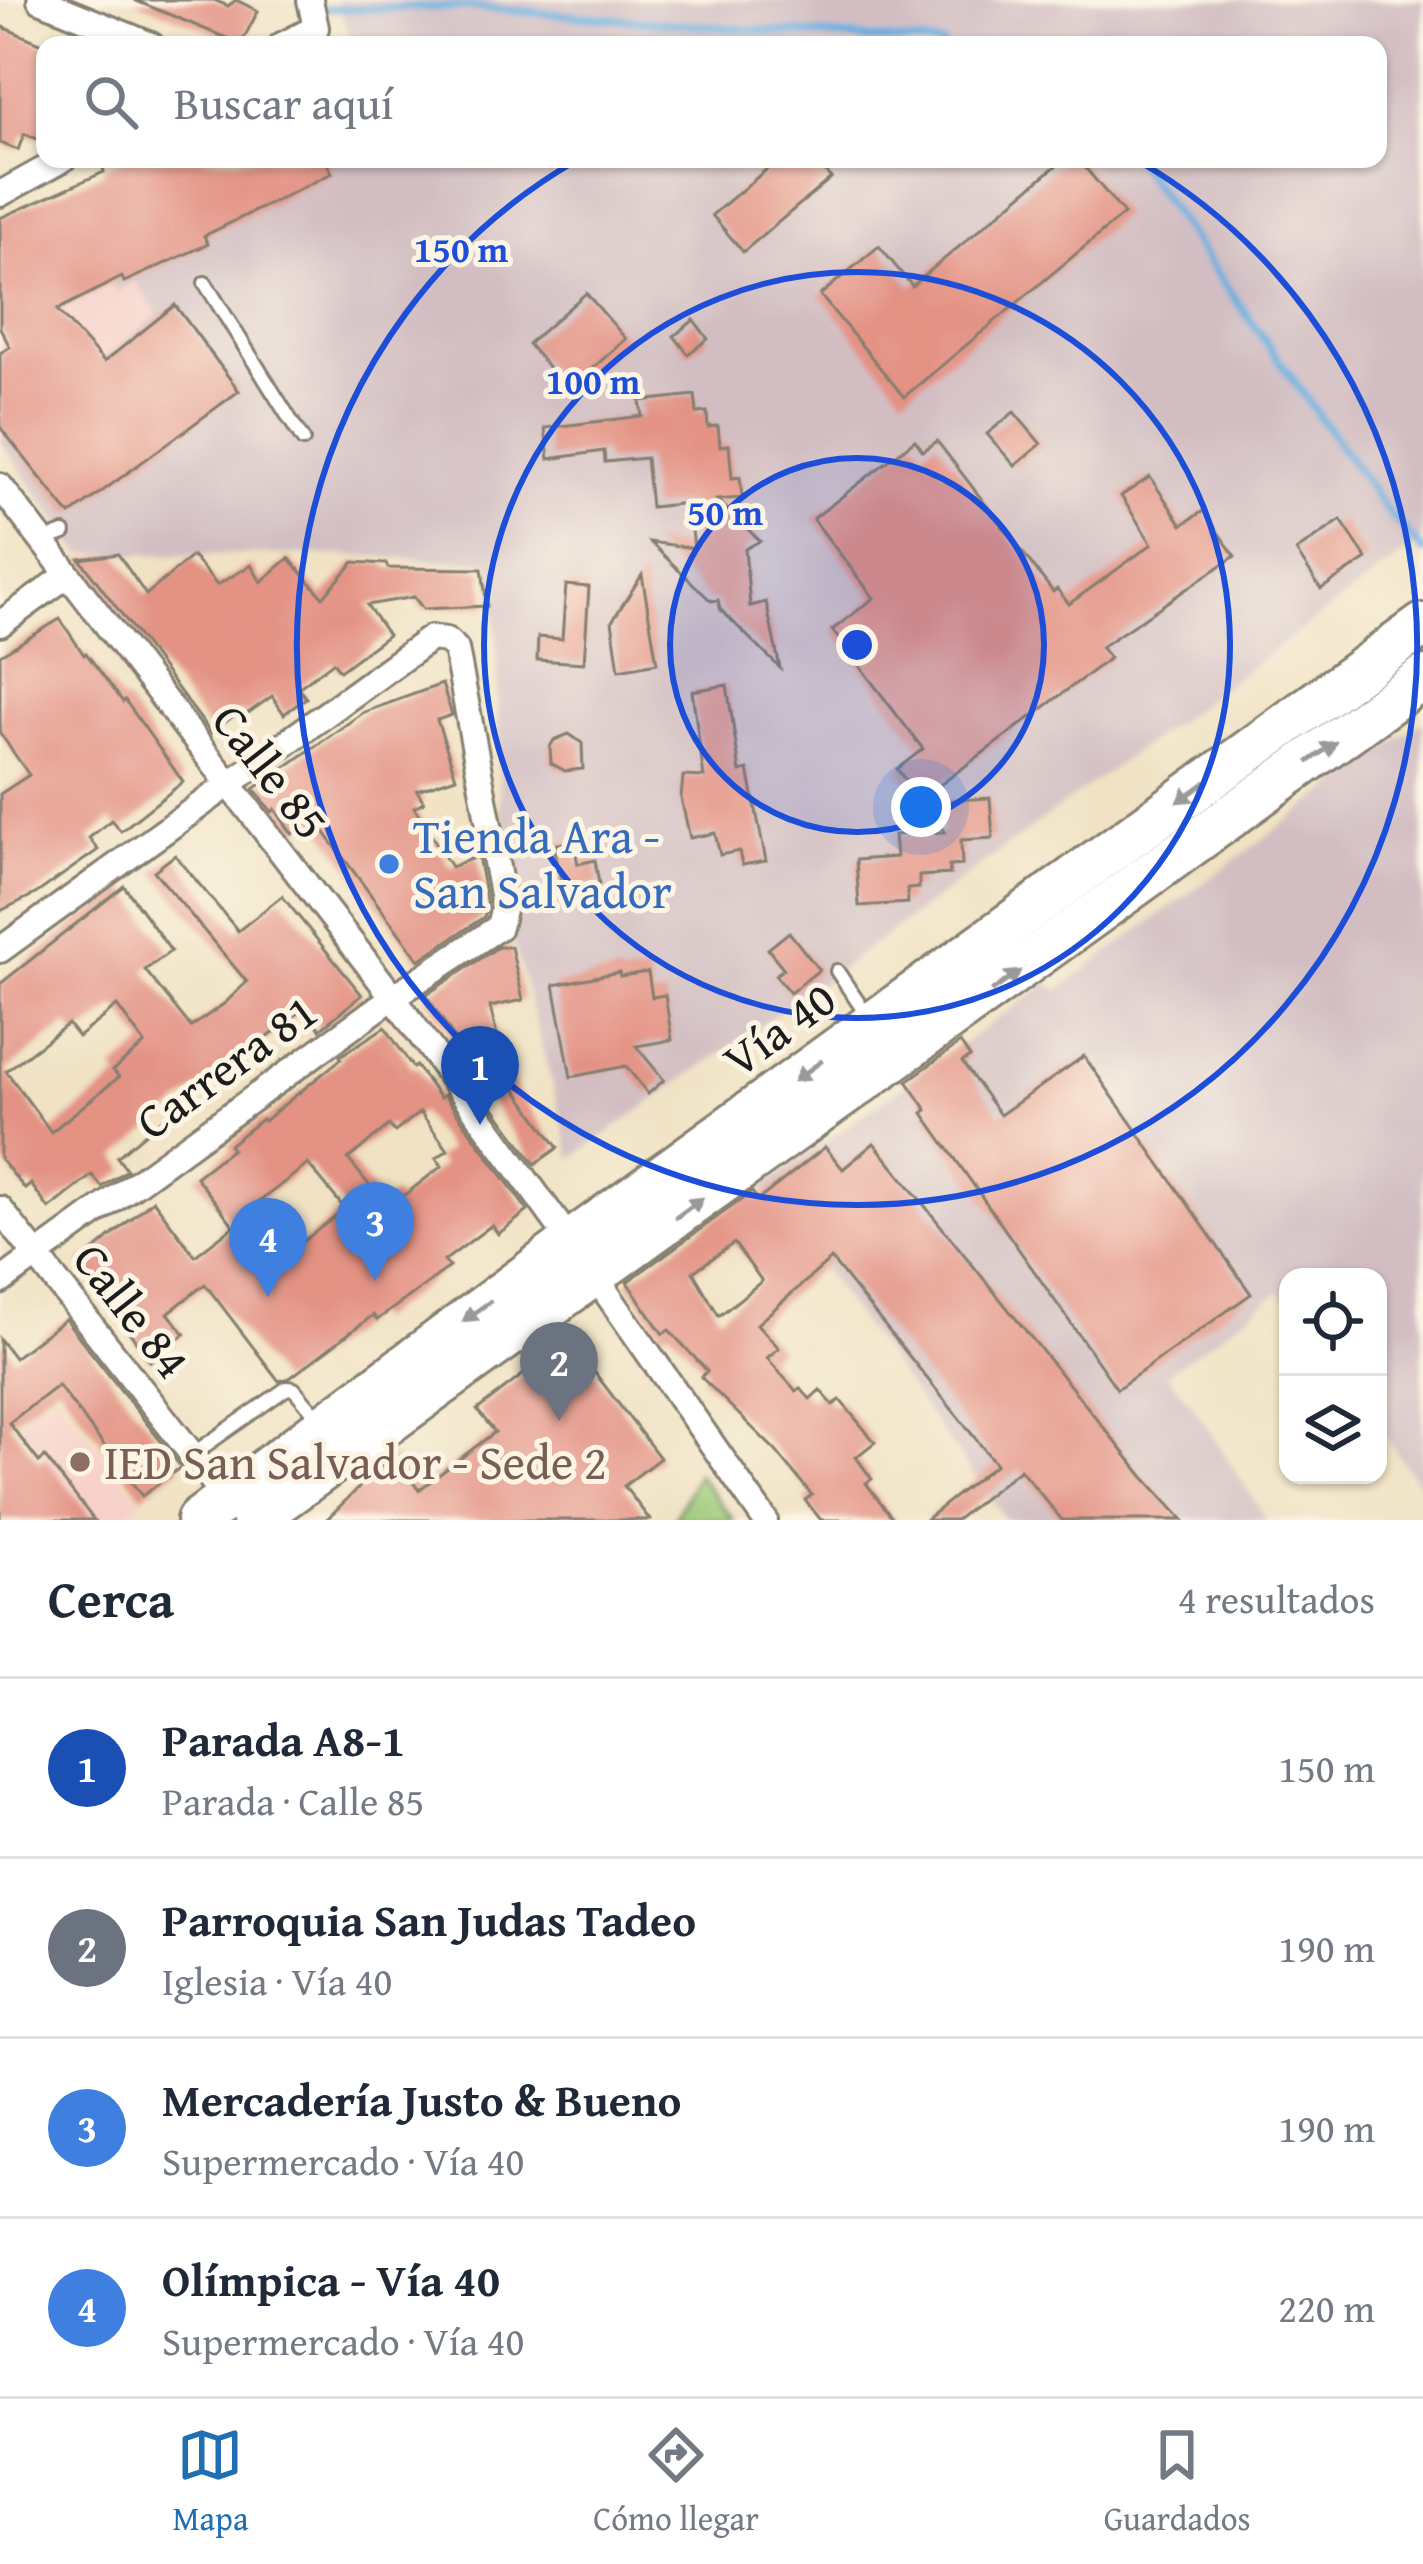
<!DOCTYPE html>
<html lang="es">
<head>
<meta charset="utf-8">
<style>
	:root { --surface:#fff; --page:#f6f6f7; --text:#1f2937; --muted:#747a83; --line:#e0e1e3; --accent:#1f6fb2 }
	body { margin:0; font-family:"Gentium Book Plus",serif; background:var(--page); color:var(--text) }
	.controls { position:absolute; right:36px; bottom:36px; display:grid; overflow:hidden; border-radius:24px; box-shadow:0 3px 9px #0004 }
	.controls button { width:108px; height:108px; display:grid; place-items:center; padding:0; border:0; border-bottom:3px solid var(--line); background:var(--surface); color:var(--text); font:60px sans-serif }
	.you { position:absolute; left:921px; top:807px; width:42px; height:42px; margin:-30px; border:9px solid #fff; border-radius:50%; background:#1a73e8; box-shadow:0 0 0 18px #1a73e833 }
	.badge { display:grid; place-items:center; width:78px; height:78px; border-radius:50%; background:var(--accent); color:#fff; font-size:39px; font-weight:700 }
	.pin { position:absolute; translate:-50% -99px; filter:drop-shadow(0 3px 6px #0008) }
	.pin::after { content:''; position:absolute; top:63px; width:42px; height:36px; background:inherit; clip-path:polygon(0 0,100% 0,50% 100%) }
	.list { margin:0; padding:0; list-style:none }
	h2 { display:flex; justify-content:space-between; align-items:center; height:156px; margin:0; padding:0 48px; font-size:51px }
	h2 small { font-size:39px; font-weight:400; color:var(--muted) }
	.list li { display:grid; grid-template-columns:78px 1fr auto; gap:36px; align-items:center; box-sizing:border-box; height:180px; padding:0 48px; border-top:3px solid var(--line) }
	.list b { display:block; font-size:45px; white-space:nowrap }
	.list p { margin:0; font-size:39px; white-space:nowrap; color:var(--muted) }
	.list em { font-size:39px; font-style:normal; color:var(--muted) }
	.icon { flex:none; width:66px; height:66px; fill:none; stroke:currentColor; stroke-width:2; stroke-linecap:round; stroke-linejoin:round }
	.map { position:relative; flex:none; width:1423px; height:1520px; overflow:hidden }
	.search { position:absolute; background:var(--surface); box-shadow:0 3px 9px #0004; left:36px; right:36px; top:36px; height:132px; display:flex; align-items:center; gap:30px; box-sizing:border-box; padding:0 42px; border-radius:24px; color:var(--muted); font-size:45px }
	.sheet { height:876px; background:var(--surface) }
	nav { display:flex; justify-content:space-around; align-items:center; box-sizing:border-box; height:168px; border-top:3px solid var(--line); background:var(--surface); font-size:33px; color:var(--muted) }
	nav a { display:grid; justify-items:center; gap:6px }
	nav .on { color:var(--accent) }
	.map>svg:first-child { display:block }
	.built { fill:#f7d0ca }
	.industrial { fill:#d2bec2 }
	.green { fill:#9bc977; stroke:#5c724a; stroke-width:3 }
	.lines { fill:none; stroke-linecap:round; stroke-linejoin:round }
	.stream { stroke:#6aafe0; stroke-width:8 }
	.building { fill:#e39284; fill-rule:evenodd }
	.service-casing { stroke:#867f70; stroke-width:18 }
	.minor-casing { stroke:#867f70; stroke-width:30 }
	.trunk-casing { stroke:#867f70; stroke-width:48 }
	.service { stroke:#fff; stroke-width:12 }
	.minor { stroke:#fff; stroke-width:24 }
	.trunk { stroke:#fff; stroke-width:42 }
	.oneway { fill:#999 }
	.ring { fill:none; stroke:#1d4ed8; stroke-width:6 }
	.shop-dot { fill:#3f7fe0; stroke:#fcf5e5; stroke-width:4.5 }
	.education-dot { fill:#8d6e63; stroke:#fcf5e5; stroke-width:4.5 }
	.labels { text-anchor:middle; stroke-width:10; stroke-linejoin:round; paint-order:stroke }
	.street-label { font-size:48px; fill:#1c1c1c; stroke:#fcf5e5 }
	.shop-label { font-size:48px; fill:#366cbe; stroke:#fcf5e5; text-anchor:start }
	.education-label { font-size:48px; fill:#785e54; stroke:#fcf5e5; text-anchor:start }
	.centre { fill:#1d4ed8; stroke:#fcf5e5; stroke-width:6 }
	.ring-label { font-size:36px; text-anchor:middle; font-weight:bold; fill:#1d4ed8; stroke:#fcf5e5; stroke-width:10; stroke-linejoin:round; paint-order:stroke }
</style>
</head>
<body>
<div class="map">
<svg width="1423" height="1520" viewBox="0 0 1423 1520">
	<rect width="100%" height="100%" fill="#fcf5e5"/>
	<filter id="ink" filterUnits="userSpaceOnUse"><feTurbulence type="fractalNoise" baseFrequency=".00833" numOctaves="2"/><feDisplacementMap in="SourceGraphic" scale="24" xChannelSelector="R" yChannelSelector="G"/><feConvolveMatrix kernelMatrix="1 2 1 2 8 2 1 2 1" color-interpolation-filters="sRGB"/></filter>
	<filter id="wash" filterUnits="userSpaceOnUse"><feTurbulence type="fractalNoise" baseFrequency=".004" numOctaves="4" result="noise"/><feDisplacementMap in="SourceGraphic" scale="48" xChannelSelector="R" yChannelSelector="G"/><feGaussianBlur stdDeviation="2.7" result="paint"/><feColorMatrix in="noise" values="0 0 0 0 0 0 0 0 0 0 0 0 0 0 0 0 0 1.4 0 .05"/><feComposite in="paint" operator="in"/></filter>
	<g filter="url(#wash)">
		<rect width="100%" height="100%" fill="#f0e2c3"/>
		<g class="built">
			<path d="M88,230L116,291L136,281L159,314L0,440V275Z"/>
			<path d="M55,1393L142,1501L118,1520H96L18,1424Z"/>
		</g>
		<g class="industrial">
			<path d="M338,0H1423V540L837,971L572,1158L511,933L500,830L497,636L489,562L334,555L81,554L0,440L158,314L136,281L116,291L88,230L236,159H1378V45H351Z"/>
			<path d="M1423,721V1490L1378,1427V1277H1288V1300L1280,1291L1166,1374L1192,1404L1267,1520H1006L762,1187L1049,982L1057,991Z"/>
		</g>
		<path class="green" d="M697,1474L734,1520H674Z"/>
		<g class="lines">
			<g class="stream">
				<path d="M319,9L467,7L944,45"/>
				<path d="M1135,159L1387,511L1423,551"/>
			</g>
		</g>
		<g id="blocks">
			<g class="building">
				<path d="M134,0H214L228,6L236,0L258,11L241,44Z"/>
				<path d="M0,26L45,45V137L39,135L38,139L24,134L18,150L0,143Z"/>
				<path d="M124,159H325L332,173L204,236L208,244L124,282L122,277L57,310L104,362L175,305L239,391L70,515L0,427V353L10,347L0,328V218L104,172L103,168Z"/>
				<path d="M779,159H815L831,178L743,252L712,215Z"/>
				<path d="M1064,159H1078L1124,214L904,397L820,295L879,246L912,286Z"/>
				<path d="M586,293L626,339L568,390L528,344Z"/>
				<path d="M694,320L708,339L688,354L674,336Z"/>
				<path d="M695,395L697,413L707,412L708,427L718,426L720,446L729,445L732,478L740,477L742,498L717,500L760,541L745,549L750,606L766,602L780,668L720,609L718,600L711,601L650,542L694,548L689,503L651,507L646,458L605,462L604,451L549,459L545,428L642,416L640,401Z"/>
				<path d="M1014,412L1041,444L1015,466L987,434Z"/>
				<path d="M915,440L923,451L937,441L1053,592L1057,589L1069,604L1152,544L1121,496L1150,477L1182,525L1203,511L1235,556L1101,647L1110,658L920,800L897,769L923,749L832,630L874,598L813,519Z"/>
				<path d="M1341,520L1367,559L1321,589L1296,551Z"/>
				<path d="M118,554L146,595L192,556L217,585L251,565L261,582L289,558L323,597L354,562L386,564L388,568L482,569L487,606L423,609L414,597L367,605L388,635L340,671L333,662L298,688L306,698L284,714L272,696L244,716L240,711L211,733L80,559Z"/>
				<path d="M642,575L657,663L619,670L612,621Z"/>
				<path d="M566,585L589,587L584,663L537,660L538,637L562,639Z"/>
				<path d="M60,619L84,655L86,653L123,702L125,700L183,782L121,831L111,820L89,838L98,850L37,893L0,911V794L29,775L0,733V655Z"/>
				<path d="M442,684L452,715L437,720L456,777L417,790L424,802L414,807L451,867L478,856L487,905L484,917L419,960L314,818L292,834L275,809L272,812L254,789L364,712Z"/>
				<path d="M727,685L740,772L748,770L766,861L742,865L739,851L720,855L715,833L690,838L681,798L683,776L704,777L692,691Z"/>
				<path d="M569,734L582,743L583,769L565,771L551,763L550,747L554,740Z"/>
				<path d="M990,798L993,838L961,840L962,865L949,866L950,874L919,876V888L907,889L908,903L859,906L856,860L896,857L894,835L945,832L922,802Z"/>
				<path d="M573,841L578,864L595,860L599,884L563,891L554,845Z"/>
				<path d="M175,855L238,931L282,896L362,995L320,1029L304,1008L256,1047L227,1068L225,1066L117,1157L127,1170L102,1187L92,1175L49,1209L31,1184L25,1189L0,1158V984L124,886L171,951L145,970L191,1027L225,1003L247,982L154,871ZM117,1006L145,1044L113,1070L119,1077L51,1132L6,1071L68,1024L78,1037Z"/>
				<path d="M789,932L819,970L790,993L775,975L784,969L768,949Z"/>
				<path d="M498,947H511L523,1000L490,1007L497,1036L517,1091L558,1148L535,1164L470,1075L476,1071L426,995Z"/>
				<path d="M619,972L620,976L648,972L652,997L665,995L672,1040L636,1046L664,1080L648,1094L626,1066L571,1077L554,985Z"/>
				<path d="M385,1027L413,1068L416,1066L440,1098L444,1095L528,1211L498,1234L492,1225L444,1261L449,1267L421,1288L377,1320L373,1315L290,1378L279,1381L205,1284L168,1313L185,1334L150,1361L80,1263L153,1200L195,1256L234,1226L196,1177L232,1149L229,1145L262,1119L264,1121L341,1059L340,1056ZM420,1112L448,1150L436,1158L442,1166L398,1200L394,1194L383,1202L348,1159L389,1125L395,1132ZM308,1164L345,1209L288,1253L252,1207Z"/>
				<path d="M960,1043L970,1057L962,1062L1000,1115L1084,1056L1251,1294L1117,1389L923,1113L927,1110L907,1081Z"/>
				<path d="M874,1143L1143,1476L1183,1520H1062L1020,1469L956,1520H925L996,1464L831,1259L757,1324L779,1348L767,1358L796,1391L800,1388L810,1399L820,1390L833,1405L840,1400L875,1442L856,1457L872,1479L866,1483L894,1520H821L805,1500L812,1495L776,1451L701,1377L707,1371L669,1330L663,1334L627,1282L752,1192L758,1200L825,1147L843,1169ZM734,1243L762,1281L719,1316L693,1272Z"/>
				<path d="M65,1319L181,1467L142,1496L58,1385L9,1423L39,1462L45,1457L94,1520H0V1339L14,1358Z"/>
				<path d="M569,1339L660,1458L624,1486L650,1520H326L391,1456L419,1490L495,1432L477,1410Z"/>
			</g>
		</g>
	</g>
	<g filter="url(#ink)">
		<use href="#blocks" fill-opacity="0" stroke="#867f70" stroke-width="3"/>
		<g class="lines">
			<defs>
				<g id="service">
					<path d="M205,283L303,440"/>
					<path d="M42,541L64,533"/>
					<path d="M837,971L870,1020"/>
					<path d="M193,1454L287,1388L294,1389L322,1422"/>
				</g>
				<g id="minor">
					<path d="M40,0L151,45"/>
					<path d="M282,45L316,28L310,0"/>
					<path d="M0,194L63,159"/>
					<path d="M0,486L393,997L571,1242L765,1520"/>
					<path d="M0,624L66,576"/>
					<path d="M0,950L431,638L446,640L456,649L504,905L499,927L393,997L0,1282"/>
					<path d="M0,1209L234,1508"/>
				</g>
				<g id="trunk">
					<path d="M198,1520L583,1233L1423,625"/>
					<path d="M253,1520L1423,678"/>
				</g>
			</defs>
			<use href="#service" class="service-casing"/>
			<use href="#minor" class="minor-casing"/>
			<use href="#trunk" class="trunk-casing"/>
			<use href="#service" class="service"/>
			<use href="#minor" class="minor"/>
			<use href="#trunk" class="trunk"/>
		</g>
		<defs><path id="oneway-solid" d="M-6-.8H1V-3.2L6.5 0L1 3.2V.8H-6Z" transform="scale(3)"/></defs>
		<g class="oneway">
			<use href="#oneway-solid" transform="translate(1322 752) rotate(-36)"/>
			<use href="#oneway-solid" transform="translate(1192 792) rotate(144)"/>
			<use href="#oneway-solid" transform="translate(1006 981) rotate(-36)"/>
			<use href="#oneway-solid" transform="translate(808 1071) rotate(144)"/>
			<use href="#oneway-solid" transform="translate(689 1208) rotate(-36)"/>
			<use href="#oneway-solid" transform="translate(477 1311) rotate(144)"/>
		</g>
	</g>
	<circle cx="857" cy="645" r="187" fill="#1d4ed8" fill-opacity=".12"/>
	<g class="ring">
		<circle cx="857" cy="645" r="187"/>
		<circle cx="857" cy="645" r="373"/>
		<path d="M1137 160A560 560 0 1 1 577 160"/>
	</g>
	<circle class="shop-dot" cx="389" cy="864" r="12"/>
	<circle class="education-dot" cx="80" cy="1462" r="12"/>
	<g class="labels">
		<g class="street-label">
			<text transform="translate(271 771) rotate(52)" y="17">Calle 85</text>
			<text transform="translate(779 1029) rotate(-36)" y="17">Vía 40</text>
			<text transform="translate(226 1066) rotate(-36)" y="17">Carrera 81</text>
			<text transform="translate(132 1310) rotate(52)" y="17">Calle 84</text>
		</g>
		<g class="shop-label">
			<text x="413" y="853">Tienda Ara -<tspan x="413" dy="55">San Salvador</tspan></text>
		</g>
		<g class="education-label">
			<text x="104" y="1479">IED San Salvador - Sede 2</text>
		</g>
	</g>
	<circle cx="857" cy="645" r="18" class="centre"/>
	<g class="ring-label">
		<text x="461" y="262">150 m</text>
		<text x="593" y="394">100 m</text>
		<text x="725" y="525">50 m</text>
	</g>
</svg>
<div class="controls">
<button><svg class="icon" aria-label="locate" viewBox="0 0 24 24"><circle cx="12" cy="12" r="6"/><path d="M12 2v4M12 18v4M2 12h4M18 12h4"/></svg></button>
<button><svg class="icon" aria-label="layers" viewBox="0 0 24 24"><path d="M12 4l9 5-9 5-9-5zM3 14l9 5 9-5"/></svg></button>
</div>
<div class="you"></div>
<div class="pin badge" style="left:480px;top:1125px;background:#1a4fb4">1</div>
<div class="pin badge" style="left:559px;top:1421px;background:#6b7280">2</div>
<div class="pin badge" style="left:375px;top:1281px;background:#3f7fe0">3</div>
<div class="pin badge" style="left:268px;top:1297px;background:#3f7fe0">4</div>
<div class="search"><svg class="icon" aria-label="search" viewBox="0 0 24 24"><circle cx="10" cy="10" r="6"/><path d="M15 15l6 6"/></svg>Buscar aquí</div>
</div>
<section class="sheet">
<h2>Cerca<small>4 resultados</small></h2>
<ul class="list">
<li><span class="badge" style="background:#1a4fb4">1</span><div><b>Parada A8-1</b><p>Parada · Calle 85</p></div><em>150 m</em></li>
<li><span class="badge" style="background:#6b7280">2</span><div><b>Parroquia San Judas Tadeo</b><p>Iglesia · Vía 40</p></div><em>190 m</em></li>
<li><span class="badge" style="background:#3f7fe0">3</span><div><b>Mercadería Justo &amp; Bueno</b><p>Supermercado · Vía 40</p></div><em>190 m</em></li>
<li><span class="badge" style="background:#3f7fe0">4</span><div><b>Olímpica - Vía 40</b><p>Supermercado · Vía 40</p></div><em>220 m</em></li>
</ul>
</section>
<nav>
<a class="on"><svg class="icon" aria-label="map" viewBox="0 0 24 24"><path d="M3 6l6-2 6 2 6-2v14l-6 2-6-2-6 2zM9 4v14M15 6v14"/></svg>Mapa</a>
<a><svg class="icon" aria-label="directions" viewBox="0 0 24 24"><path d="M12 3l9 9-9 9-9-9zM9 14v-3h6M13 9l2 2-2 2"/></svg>Cómo llegar</a>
<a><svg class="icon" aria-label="saved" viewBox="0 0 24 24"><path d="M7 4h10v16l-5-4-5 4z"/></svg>Guardados</a>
</nav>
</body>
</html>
